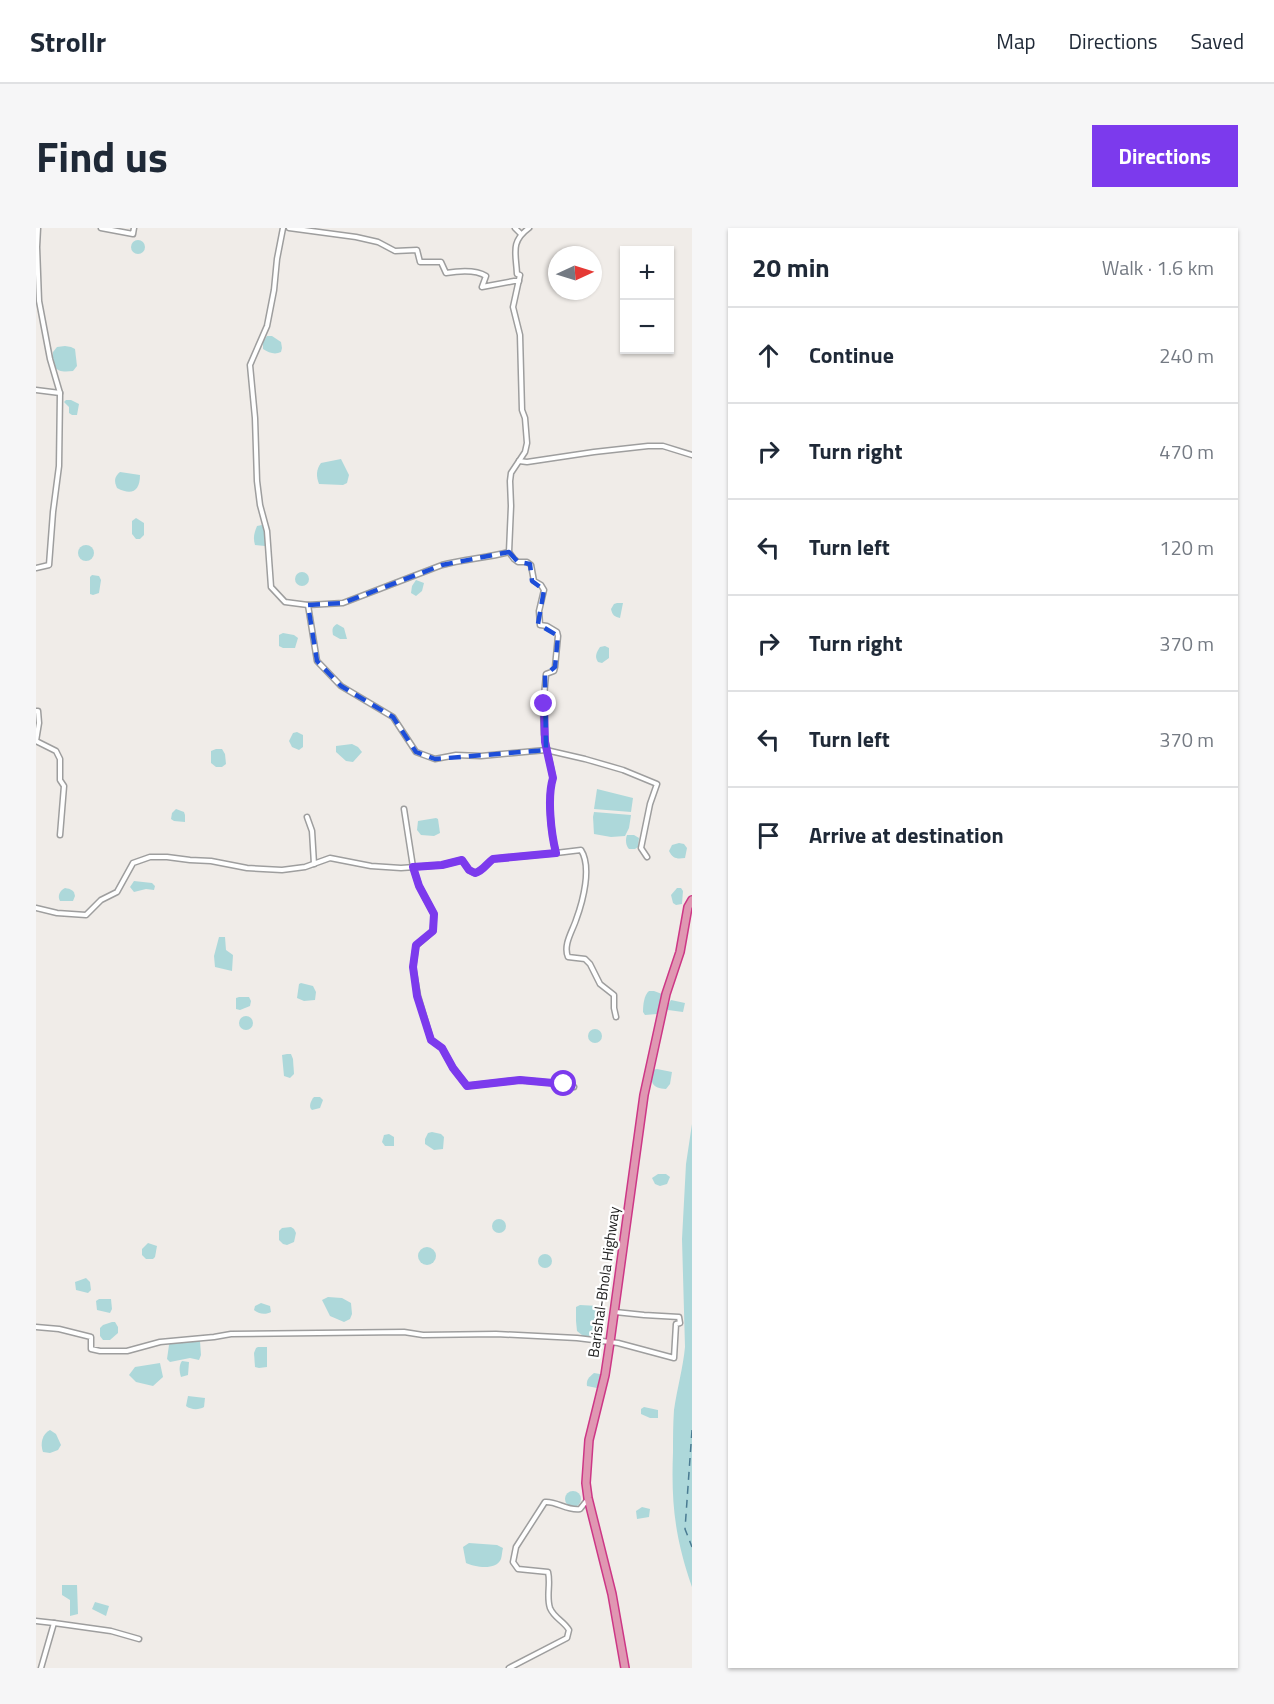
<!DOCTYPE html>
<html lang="en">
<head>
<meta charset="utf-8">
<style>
	:root { --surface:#fff; --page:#f6f6f7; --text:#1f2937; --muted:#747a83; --line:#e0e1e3; --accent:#7c3aed }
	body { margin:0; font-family:"Titillium Web",sans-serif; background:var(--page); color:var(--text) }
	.controls { position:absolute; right:18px; top:18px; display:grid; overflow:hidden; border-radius:0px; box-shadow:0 2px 4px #0004 }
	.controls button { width:54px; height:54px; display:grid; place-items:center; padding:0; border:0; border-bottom:2px solid var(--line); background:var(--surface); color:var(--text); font:30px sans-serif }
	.compass { position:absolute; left:512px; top:18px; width:54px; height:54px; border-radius:50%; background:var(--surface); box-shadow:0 2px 4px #0004; rotate:86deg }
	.stop { position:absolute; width:18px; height:18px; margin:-14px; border:4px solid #7c3aed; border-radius:50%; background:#fff }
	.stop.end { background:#7c3aed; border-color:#fff; box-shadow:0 2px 6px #0008 }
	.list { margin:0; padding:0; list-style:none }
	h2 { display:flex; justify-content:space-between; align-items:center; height:78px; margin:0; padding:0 24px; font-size:26px }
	h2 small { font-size:20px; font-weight:400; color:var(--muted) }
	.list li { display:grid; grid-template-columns:39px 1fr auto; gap:18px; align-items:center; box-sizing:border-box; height:96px; padding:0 24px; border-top:2px solid var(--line) }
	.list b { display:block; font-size:22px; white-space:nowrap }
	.list em { font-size:20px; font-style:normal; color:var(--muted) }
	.icon { flex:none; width:33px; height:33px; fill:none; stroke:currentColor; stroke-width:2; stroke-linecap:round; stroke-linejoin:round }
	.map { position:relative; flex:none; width:656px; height:1440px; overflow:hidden; border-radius:0px }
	header { display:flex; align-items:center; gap:36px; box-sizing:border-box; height:84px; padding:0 30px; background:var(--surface); border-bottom:2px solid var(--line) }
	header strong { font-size:28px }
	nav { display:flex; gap:33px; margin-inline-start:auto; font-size:21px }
	.intro { display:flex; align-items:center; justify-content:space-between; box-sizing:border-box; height:144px; padding:0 36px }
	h1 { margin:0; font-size:42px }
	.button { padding:15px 27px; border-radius:0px; background:var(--accent); color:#fff; font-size:21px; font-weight:700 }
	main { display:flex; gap:36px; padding:0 36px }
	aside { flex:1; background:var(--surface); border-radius:0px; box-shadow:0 2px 4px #0004 }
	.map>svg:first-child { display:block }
	.water { fill:#add8da }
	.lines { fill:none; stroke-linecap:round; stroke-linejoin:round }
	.ferry { stroke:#4a7b92; stroke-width:1.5; stroke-dasharray:8 6; stroke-linecap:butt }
	.minor-casing { stroke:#9e9e9e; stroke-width:7 }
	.highway-casing { stroke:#cd3786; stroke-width:10 }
	.minor { stroke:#fff; stroke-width:4 }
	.highway { stroke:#e097b2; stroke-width:7 }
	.route { stroke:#7c3aed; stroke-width:8 }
	.marked { fill:none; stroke:#1d4ed8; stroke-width:4.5; stroke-dasharray:12 8; stroke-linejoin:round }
	.labels { text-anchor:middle; stroke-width:4.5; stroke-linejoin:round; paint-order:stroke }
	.street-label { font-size:15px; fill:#212121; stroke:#fff }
</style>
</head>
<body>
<header>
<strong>Strollr</strong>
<nav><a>Map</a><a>Directions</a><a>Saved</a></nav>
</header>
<div class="intro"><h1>Find us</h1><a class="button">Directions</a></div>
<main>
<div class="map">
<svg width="656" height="1440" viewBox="0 0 656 1440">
	<rect width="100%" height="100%" fill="#f0ece8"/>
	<g class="water">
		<circle cx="102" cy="19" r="7"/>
		<path d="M231,108H236L245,114L246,120L245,124C239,127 233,125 227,121V114Z"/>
		<path d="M29,118L35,119L39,121L41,138L37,143C20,145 16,141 17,124L21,119Z"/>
		<path d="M30,172H35L43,176L41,187H36L33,185V179L28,174Z"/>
		<path d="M305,231L313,247L311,255L307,257L283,256C280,248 280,242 285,235Z"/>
		<path d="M84,244L104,247C104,263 96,268 81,260C78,253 78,249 84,244Z"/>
		<path d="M100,290L108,295V307L104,311H100L96,306V293Z"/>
		<path d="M226,297L229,304L230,316L229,318L219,317C217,310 218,305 221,298Z"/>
		<circle cx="50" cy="325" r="8"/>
		<circle cx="266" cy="351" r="7"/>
		<path d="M56,347L63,348L65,352L63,365L57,367L54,366V349Z"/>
		<path d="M380,352L388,355L386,363L380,368L375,365L376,358Z"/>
		<path d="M581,375H587L584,390C579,389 576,387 575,381L578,376Z"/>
		<path d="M301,396L308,400L311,411H304L297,407C296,401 296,399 301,396Z"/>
		<path d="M247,405L258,407L262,410L259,420H247L243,418V407Z"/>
		<path d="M569,418L573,420V430L566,435L562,434C558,428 561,424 564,419Z"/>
		<path d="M261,504L267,507V519L263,522L256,519L253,513L257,505Z"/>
		<path d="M316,516L322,519L326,524L317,534L310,533L300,524V518Z"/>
		<path d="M180,521H186L189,526L190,536L186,539H180L175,535V523Z"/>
		<path d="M561,561L597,570L595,584L558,581Z"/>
		<path d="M140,581L148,584L149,587V594L138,593L135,591L136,585Z"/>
		<path d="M558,584L595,587L593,600L589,608L575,609L558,606L557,589Z"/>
		<path d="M400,590L402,591L404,605L398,608L385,607L381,602L382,593Z"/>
		<path d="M591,607H598L603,610L602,619L599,621H593C590,618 589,612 591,607Z"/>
		<path d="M643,615L648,616L651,620L649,630C641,631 637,631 633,623L636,617Z"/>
		<path d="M98,653L116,655L119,658L118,662L110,661L98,664L94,659Z"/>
		<path d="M29,660C35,661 38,662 39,668L37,673H24C21,668 24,662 29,660Z"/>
		<path d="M641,660H645L647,663L646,676L640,677L637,675L635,667Z"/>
		<path d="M183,709H189L190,722L197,727L196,743L179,739L178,728Z"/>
		<path d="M265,755L277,758L280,764L279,772L268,773L261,770L263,756Z"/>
		<path d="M613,763H618L626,766L621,786L609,787L607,784C607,777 608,767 613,763Z"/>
		<path d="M203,769H213L215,773L214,778L204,782L200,781V770Z"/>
		<path d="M635,772L649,775L647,784L632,782L631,779Z"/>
		<circle cx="210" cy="795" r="7"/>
		<circle cx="559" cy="808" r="7"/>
		<path d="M251,826H255L257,831L258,846L254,850L248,848L246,827Z"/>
		<path d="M621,841L636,844L634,856L630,861C616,860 614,855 616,842Z"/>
		<path d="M278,869H284L287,872L284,880L276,882C272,879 275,872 278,869Z"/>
		<path d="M656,896V1359C639,1310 635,1276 637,1224C637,1210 637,1196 638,1182C641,1161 647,1140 649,1119L646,1011L650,936Z"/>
		<path d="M396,904L405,906L408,909L407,921L398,922L389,916V911L392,905Z"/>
		<path d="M353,906L358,909V918H349L346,914L348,907Z"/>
		<path d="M622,946H630L634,949L631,956L624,958L619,956L616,950Z"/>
		<circle cx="463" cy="998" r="7"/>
		<path d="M255,999L258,1001L260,1005L258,1014L251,1017L247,1016L243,1012V1003L246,1000Z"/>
		<path d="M112,1015L121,1018L119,1029L117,1031H110L106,1027V1021Z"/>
		<circle cx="391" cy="1028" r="9"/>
		<circle cx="509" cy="1033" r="7"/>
		<path d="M50,1050L54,1054L55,1062L52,1065L40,1062L39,1054Z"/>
		<path d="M292,1069L306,1070L315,1075L316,1086L314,1091L308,1094L294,1088L286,1072Z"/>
		<path d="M63,1071H75L76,1081L74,1085L61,1082L60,1073Z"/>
		<path d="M225,1075L234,1078L235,1084C230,1087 222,1086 218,1082L219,1078Z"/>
		<path d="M544,1077L562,1078L567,1082V1100L563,1108H547L541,1103L540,1093V1079Z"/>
		<path d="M76,1094H79L82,1099V1105L74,1112H67L64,1108V1100L67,1097Z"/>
		<path d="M162,1112L164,1113L165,1127L163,1132L154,1130L134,1134L131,1131L133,1117L135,1113L146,1114Z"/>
		<path d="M222,1119H231V1139L223,1140L219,1139L218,1125L220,1120Z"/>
		<path d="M146,1133L153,1134L152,1147L145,1149C143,1143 143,1137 146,1133Z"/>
		<path d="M124,1135L127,1149L117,1158L100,1154L93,1147L99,1139Z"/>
		<path d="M558,1145L564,1146L565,1152L561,1160L551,1158C550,1152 553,1149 558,1145Z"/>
		<path d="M152,1168L169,1170L168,1179C163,1182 155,1182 150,1178Z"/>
		<path d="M608,1179L622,1182V1190H614L605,1186V1181Z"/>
		<path d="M14,1202L20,1206L25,1217L22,1222L14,1225L7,1224C4,1216 6,1206 14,1202Z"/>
		<circle cx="537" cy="1271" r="8"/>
		<path d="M606,1279L614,1281L613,1289L601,1291L600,1283Z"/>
		<path d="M433,1315L461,1317L467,1320C466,1324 466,1327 465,1331C460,1343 439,1339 430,1335L427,1319Z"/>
		<path d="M26,1357H41L42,1386L34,1388V1372L26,1367Z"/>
		<path d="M59,1374L73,1378L70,1388L56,1381Z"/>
	</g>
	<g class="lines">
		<path class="ferry" d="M656,1202L649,1301L656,1319"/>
		<defs>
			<g id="minor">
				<path d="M65,0L97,6L98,0"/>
				<path d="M247,0L241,31L238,62L231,98L214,137L219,190L221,253L224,277L231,303L235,359L249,374L272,377L307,375L406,337C428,331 451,330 473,324"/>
				<path d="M253,0L320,9L342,14L359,23L381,22L384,34H405L410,45C422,43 439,41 450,48L446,59L478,53H483"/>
				<path d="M479,0L485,6"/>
				<path d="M493,0C474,14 480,25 481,46L484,47L477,79L484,107L486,182L489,190L491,215L489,224L475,245L474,253L475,278L473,324L478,331L482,334H491L495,337L498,353L505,357L508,362L503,383L504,397L511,398L521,404L522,408L519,439L518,443L510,446L507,480L508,506L517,550C511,569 515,605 520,625L545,622C556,639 547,673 540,692C536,704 527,717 532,729L549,731L554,736L564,756L578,767V780L580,789"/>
				<path d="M0,162L24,165"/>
				<path d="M483,233L491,234L558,224L612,218H627L656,227"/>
				<path d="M0,340L13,337L17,284L23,238L24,165L14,131L3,73L1,19L2,0"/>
				<path d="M272,377L281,433L305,458L357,489L380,524L399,531L420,527L445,528L510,522L549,531L587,542L621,556L614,576L605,620L611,629"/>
				<path d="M0,483H2L3,495L0,513"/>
				<path d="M0,513L20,523L24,531V552L28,558L24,607"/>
				<path d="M368,581L377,639L383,658L398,686L397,703L380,718L377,739L382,768L395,812L406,820L417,840L431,858L484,852L528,856L538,859"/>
				<path d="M271,589L276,603L278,636"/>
				<path d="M0,680L21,685L50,687L65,672L81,664L97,635L114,629H131L154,632L175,633L211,640L246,642L269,639L294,630L335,638L365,640L406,637L426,632L433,642L439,645C447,643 450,636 457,631L520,625"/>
				<path d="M0,1099L23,1101L55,1109V1121L64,1123H91L124,1114L178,1109L195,1106L368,1104L387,1107L460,1106L541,1110L582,1115L638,1130L640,1096L644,1095L643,1089L608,1087L579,1084"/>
				<path d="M0,1393L18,1395L5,1440"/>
				<path d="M18,1395L75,1403L103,1411"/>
				<path d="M473,1440L531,1410L533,1402C528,1393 518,1390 514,1380C510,1368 515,1356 512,1344L482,1341L477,1334L480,1319L509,1274C521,1273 531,1283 544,1281L552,1271"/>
			</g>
			<path id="highway" d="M589,1440L576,1366L552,1270L550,1255L553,1212L569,1147L574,1114L608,867L630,766L644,724L652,679L656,672"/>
		</defs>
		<use href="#minor" class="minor-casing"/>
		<use href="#highway" class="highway-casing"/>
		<use href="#minor" class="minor"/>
		<use href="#highway" class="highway"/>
	</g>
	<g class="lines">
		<path class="route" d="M508,476L509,514L517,550C511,569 515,605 520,625L457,631C450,636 447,643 439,645L433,642L426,632L406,637L377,639L383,658L398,686L397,703L380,717L377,739L381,768L395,812L406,820L417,840L431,858L484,852L528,856"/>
	</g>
	<path class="marked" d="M473,324L482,334L494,336L496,353L508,362L502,396L522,408L519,439L509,447L510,522L399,531L380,524L357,489L305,458L281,433L272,377L307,375L406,337Z"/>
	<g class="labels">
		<g class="street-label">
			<text transform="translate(568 1054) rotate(-82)" y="5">Barishal-Bhola Highway</text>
		</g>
	</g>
</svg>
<div class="controls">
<button>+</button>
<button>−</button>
</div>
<svg class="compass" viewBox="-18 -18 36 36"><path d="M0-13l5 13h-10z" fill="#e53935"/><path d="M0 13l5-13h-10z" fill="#747a83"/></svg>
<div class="stop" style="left:528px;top:856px"></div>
<div class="stop end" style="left:508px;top:476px"></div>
</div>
<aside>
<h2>20 min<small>Walk · 1.6 km</small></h2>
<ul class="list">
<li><svg class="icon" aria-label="ahead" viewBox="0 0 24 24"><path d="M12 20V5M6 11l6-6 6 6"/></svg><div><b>Continue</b></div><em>240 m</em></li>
<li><svg class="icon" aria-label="right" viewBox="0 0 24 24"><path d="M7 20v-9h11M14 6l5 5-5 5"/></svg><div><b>Turn right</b></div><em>470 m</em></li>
<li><svg class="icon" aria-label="left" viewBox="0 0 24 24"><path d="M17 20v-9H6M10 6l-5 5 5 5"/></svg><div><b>Turn left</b></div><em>120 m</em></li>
<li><svg class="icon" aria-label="right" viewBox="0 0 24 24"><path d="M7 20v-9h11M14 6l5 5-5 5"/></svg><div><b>Turn right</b></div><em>370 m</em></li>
<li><svg class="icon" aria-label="left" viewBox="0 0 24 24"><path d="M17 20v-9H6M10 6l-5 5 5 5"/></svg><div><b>Turn left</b></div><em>370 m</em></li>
<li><svg class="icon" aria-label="arrive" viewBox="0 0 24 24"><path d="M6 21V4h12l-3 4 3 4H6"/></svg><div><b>Arrive at destination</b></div></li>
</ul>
</aside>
</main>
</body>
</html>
